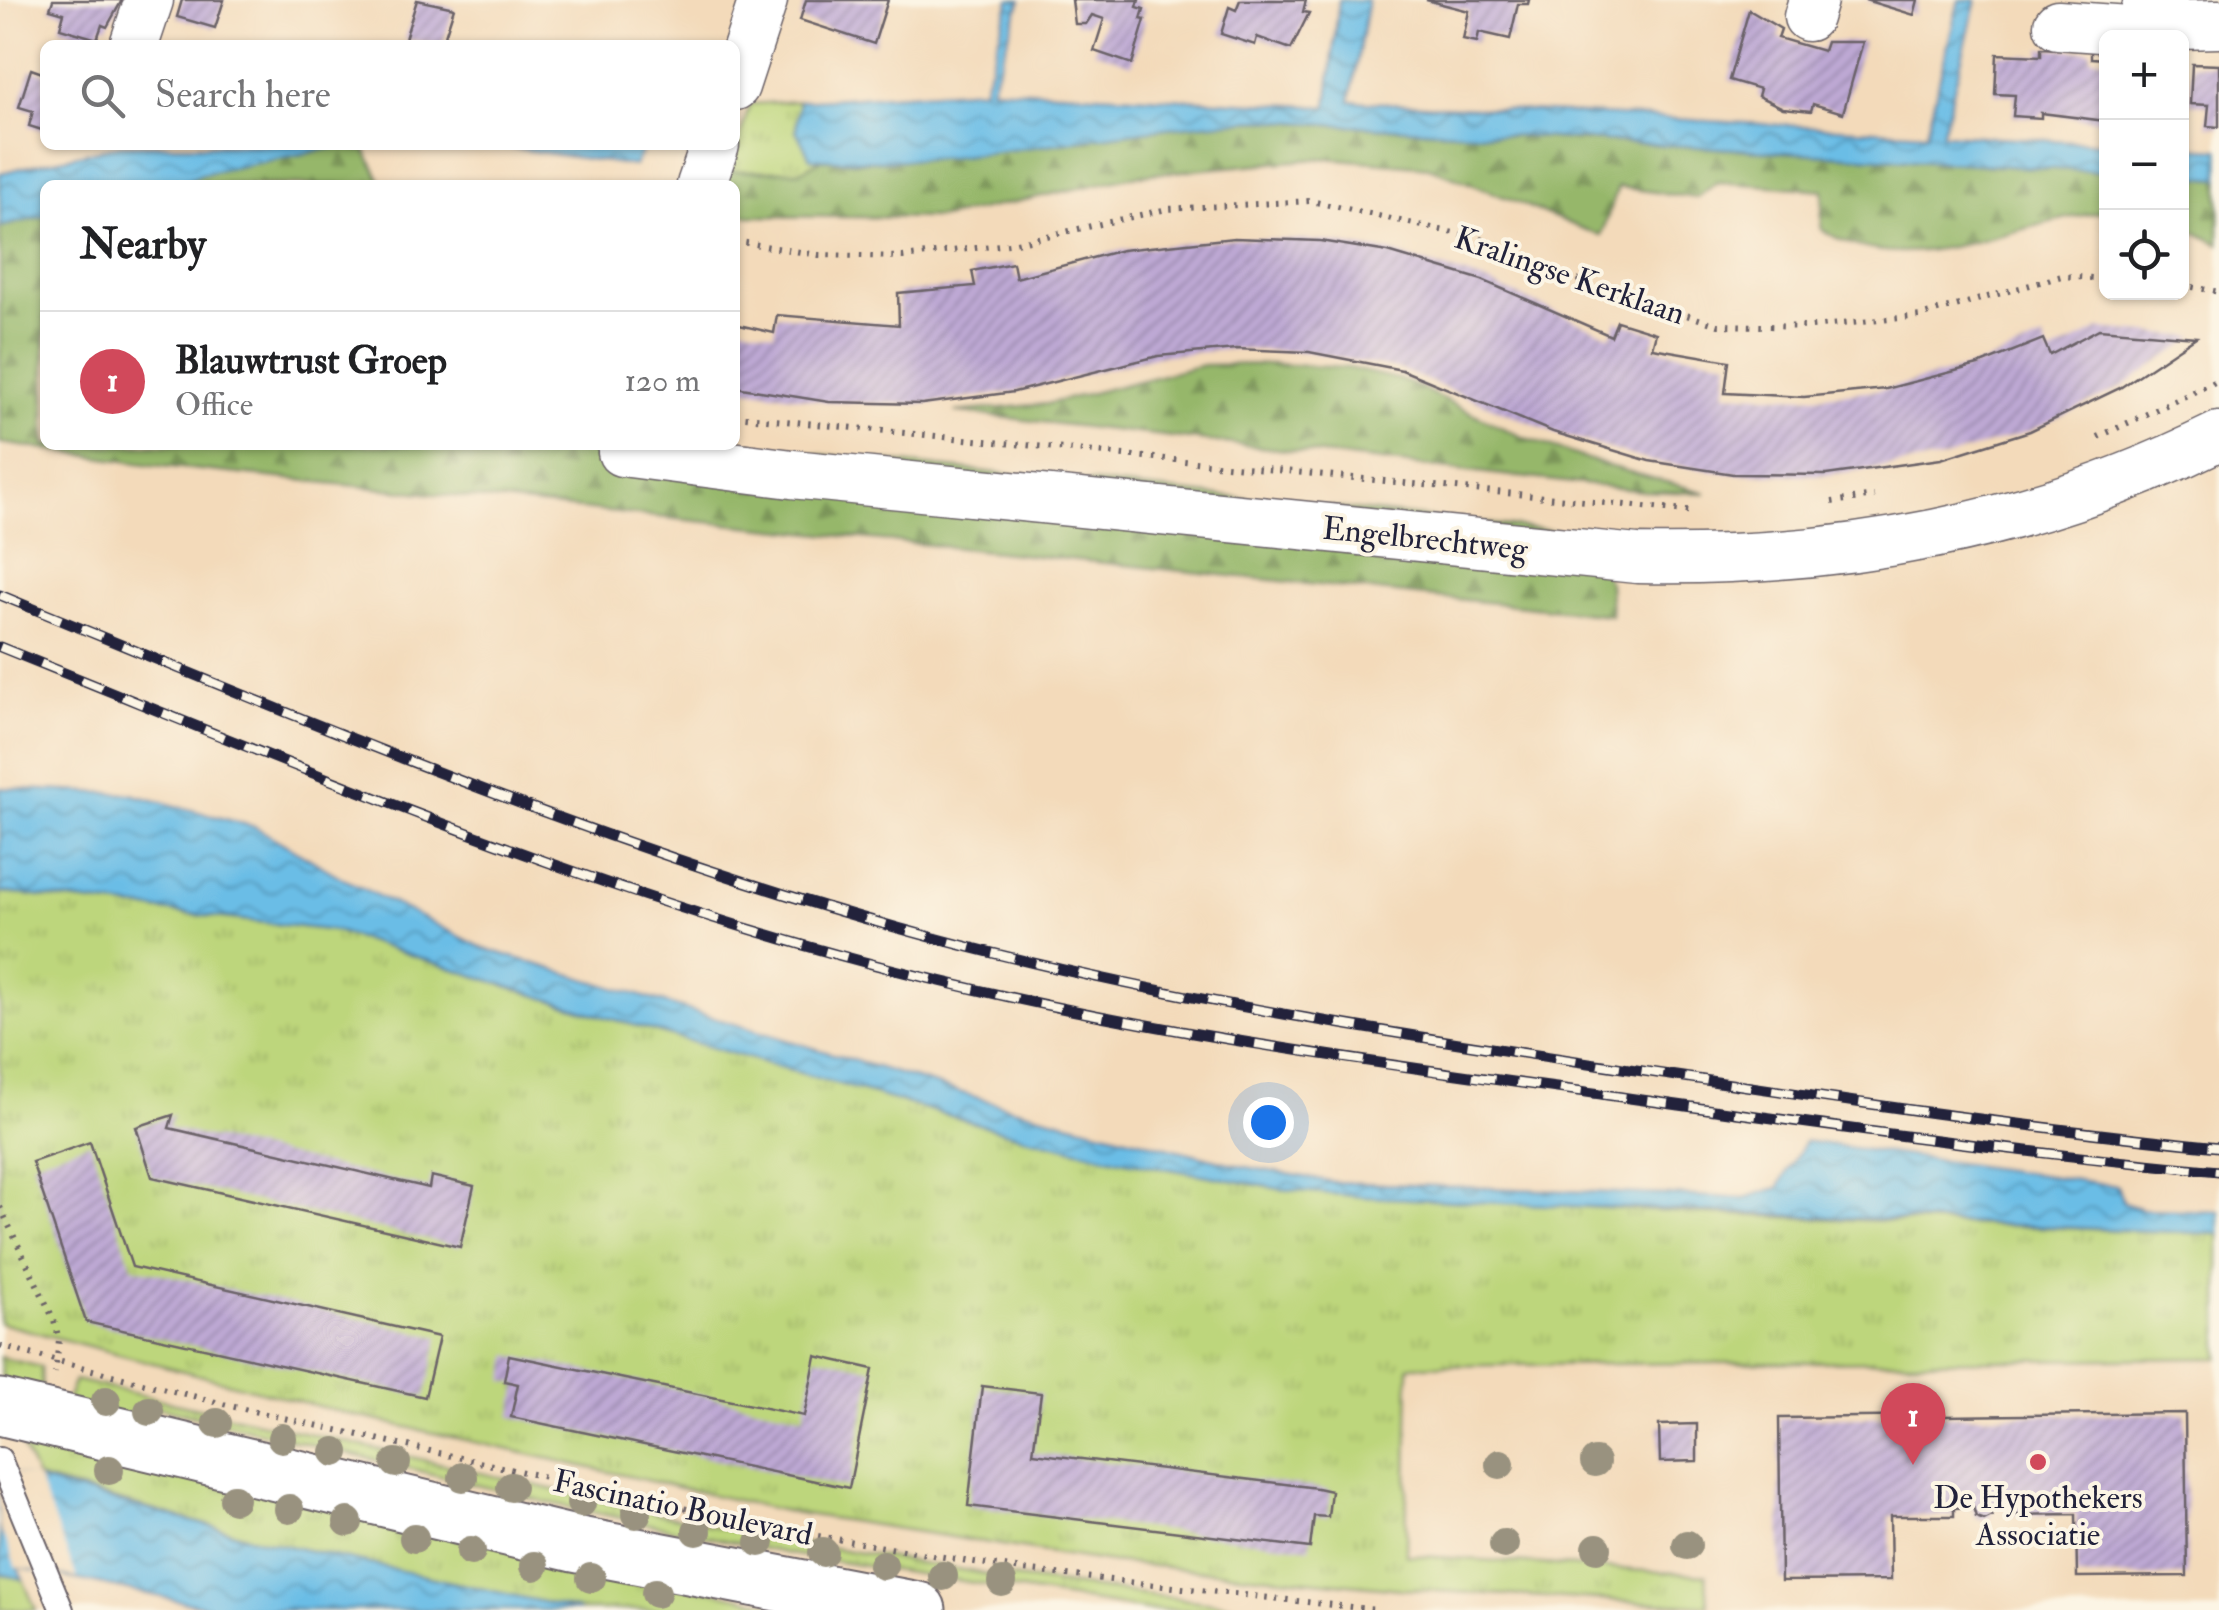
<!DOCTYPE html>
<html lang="en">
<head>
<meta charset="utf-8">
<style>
	:root { --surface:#fff; --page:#f6f6f6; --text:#202124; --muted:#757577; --line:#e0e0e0; --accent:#d1495b }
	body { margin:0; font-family:"IM FELL Double Pica",serif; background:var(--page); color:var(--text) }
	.controls { position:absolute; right:30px; top:30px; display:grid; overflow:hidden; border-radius:15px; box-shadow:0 2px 8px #0004 }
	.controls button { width:90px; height:90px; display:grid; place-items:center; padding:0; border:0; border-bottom:2px solid var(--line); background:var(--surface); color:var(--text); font:50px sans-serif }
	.you { position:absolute; left:1268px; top:1122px; width:35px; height:35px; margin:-25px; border:8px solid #fff; border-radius:50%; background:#1a73e8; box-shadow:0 0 0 15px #1a73e833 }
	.badge { display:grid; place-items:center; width:65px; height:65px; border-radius:50%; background:var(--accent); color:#fff; font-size:32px; font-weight:700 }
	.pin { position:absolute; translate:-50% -82px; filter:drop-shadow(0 2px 5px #0008) }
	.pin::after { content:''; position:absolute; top:52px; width:35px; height:30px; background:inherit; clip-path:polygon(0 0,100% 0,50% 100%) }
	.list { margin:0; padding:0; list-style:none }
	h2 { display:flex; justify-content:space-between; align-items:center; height:130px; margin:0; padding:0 40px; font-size:42px }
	h2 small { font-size:32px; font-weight:400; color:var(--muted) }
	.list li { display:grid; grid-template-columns:65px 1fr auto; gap:30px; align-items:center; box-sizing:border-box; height:140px; padding:0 40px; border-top:2px solid var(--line) }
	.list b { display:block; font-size:38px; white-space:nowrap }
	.list p { margin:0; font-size:32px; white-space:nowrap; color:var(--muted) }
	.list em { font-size:32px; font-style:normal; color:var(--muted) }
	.icon { flex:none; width:55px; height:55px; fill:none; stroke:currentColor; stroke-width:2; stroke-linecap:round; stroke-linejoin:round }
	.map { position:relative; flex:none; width:2219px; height:1610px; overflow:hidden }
	.search { position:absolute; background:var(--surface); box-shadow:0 2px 8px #0004; left:40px; top:40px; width:700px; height:110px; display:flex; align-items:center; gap:25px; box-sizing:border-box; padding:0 35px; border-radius:15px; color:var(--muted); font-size:38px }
	.panel { position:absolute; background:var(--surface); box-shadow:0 2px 8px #0004; left:40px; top:180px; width:700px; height:270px; border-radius:15px }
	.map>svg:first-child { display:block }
	.grass { fill:url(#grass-tufts); stroke:#707c5b; stroke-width:2.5 }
	.forest { fill:url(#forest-firs); stroke:#5c6c53; stroke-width:2.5 }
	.water { fill:url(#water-waves); stroke:#467090; stroke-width:2.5 }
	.pier { fill:#f3daba }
	.building { fill:url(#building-hatch) }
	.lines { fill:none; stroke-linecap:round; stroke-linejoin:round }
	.lane-casing { stroke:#6b6267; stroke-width:26 }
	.street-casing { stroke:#6b6267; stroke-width:51 }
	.secondary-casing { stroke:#6b6267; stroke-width:59 }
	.path { stroke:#6b6267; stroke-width:6; stroke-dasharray:2.5 8; stroke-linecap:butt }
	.lane { stroke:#fff; stroke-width:22 }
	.street { stroke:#fff; stroke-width:48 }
	.secondary { stroke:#fff; stroke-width:55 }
	.rail-casing { stroke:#22223b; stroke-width:11 }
	.rail { stroke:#fcf5e5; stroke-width:8; stroke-dasharray:22; stroke-linecap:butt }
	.tree { fill:#99927f }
	.poi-dot { fill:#d1495b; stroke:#fcf5e5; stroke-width:4 }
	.labels { text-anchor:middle; stroke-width:8; stroke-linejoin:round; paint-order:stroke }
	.street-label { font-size:32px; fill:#22223b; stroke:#fcf5e5 }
	.poi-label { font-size:32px; fill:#22223b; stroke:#fcf5e5 }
</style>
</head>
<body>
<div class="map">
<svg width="2219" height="1610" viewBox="0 0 2219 1610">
	<defs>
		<pattern id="grass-tufts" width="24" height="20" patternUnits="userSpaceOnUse" patternTransform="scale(2.5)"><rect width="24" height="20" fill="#bdd67b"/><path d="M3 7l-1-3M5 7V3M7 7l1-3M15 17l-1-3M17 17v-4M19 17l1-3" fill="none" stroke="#a2b76b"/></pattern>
		<pattern id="forest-firs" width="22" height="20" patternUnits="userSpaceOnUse" patternTransform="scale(2.5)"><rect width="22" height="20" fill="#96b76b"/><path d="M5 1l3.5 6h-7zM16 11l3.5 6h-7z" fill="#7a9459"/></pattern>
		<pattern id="water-waves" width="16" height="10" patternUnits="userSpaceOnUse" patternTransform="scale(2.5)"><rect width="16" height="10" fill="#6abde6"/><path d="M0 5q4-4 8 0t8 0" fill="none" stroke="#5799bc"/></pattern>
		<pattern id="building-hatch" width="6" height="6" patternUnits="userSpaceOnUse" patternTransform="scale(2.5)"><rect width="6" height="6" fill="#bea9d4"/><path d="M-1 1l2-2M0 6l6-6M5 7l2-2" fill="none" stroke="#9a89ad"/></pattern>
	</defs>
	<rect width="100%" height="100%" fill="#fcf5e5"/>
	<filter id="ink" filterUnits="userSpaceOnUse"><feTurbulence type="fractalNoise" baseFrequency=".01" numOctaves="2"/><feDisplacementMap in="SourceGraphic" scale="20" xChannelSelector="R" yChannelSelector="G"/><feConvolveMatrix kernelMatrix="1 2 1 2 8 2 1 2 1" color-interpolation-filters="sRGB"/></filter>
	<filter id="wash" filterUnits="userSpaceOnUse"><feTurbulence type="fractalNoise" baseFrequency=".0048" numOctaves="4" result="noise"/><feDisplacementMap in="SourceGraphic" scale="40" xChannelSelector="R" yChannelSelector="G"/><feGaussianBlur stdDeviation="2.25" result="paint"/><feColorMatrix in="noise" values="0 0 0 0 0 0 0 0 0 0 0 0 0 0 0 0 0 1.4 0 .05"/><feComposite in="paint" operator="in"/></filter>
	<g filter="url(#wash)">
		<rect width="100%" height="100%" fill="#f3daba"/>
		<g class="grass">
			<path d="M799,101L796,130L810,157L822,159L800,171H729L750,104Z"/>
			<path d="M0,892L336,931L588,1012L1013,1134L1121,1160L1280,1189L1707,1214L2219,1234V1358L1409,1366L1406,1555L1706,1575L1708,1606L1402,1589L1110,1562L785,1511L352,1415L0,1323Z"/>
			<path d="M0,1357L41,1367L42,1397L3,1384Z"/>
			<path d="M75,1380L744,1533L986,1574L1268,1610H1147L788,1554L550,1503L158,1407L152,1422L66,1403Z"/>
			<path d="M18,1437L799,1610H579L261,1540L37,1478Z"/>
			<path d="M0,1574L23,1579L36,1610H0Z"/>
		</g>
		<g class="forest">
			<path d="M1263,120L2106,172V212C2015,220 1905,286 1821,229L1823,190L1717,182L1697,198L1618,187L1601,236L1429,167L1328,158L1139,175L942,218L748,216L735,211V185H725L729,171H800L822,159L853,162L950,156L1187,123Z"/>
			<path d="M331,147L366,151L383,185H179L202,174Z"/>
			<path d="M2182,176L2219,179V244L2182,226Z"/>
			<path d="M45,216V445H728L1586,534L1609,583L1611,615L152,465L0,443V227Z"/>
			<path d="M1273,364L1349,368L1406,381L1522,437L1608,466L1707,493L1643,491L955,412L1047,404L1203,365Z"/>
		</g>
		<g class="water">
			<path d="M1010,0H1021L991,88L1327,107L1339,0H1368L1350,101L1926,133L1959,0H1977L1942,134L2106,143V172L1263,120C1112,125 961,173 810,158L796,130L799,101L983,89Z"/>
			<path d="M120,145H346L202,174L179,185H45V216L0,227V173Z"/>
			<path d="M493,145H645L634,166Z"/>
			<path d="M2182,147L2219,149V179L2182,176Z"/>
			<path d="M0,788L131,794L255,827L342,878L483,948L1005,1106L1241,1166L1334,1182L1744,1198L1778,1188L1805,1141L2117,1186L2123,1203L2142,1209L2219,1211V1234L1365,1197L1280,1189L1121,1160L1013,1134L588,1012L336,931L0,892Z"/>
			<path d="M0,1470L261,1540L579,1610H224L18,1567L23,1579L0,1574Z"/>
		</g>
		<path class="pier" d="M0,1470L37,1478L77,1578L16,1567L0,1528Z"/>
		<g id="blocks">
			<g class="building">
				<path d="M53,0H122L107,27L102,25L97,39L60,28L64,13L50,9Z"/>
				<path d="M182,0H224L215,28L177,17Z"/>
				<path d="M417,0L454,8L442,45L405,39Z"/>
				<path d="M806,0H888L874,44L800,20Z"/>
				<path d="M1072,0H1139L1137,7L1144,9L1141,19L1145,20L1132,64L1094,51L1104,19L1092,15L1086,24H1075Z"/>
				<path d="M1240,0H1306L1303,12L1309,13L1291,49L1257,37L1255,45L1221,34L1229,7L1236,10Z"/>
				<path d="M1426,0H1529L1528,4H1518L1510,39L1479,32L1477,42L1463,39L1469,11Z"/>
				<path d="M1865,0H1918L1914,15Z"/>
				<path d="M1749,10L1781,29L1778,38L1823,51L1826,42H1863L1843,113L1813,104L1811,111L1783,108L1758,96L1760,89L1729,80Z"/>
				<path d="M2041,48L2091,51V58L2106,59V121L2041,113V118L2013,116L2015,95L1995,94L1997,54L2041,56Z"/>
				<path d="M2192,64L2219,65V127L2207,126L2209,105L2190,104Z"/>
				<path d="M31,69L45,74V131L29,126L33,111L19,107Z"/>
				<path d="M1234,238L1320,241L1388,252L1482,280L1611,336L1617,321L1656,333L1652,348L1729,361L1725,393L1804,397L1886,389L1978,365L2043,339L2050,355L2099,329L2196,337L2120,388L2030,431L1941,459L1826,475L1733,474L1649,461L1553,432L1402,370L1309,352L1236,349L1158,356L1014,392L922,404L829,402L735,387V324L774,333L777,315L899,325L898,293L975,286L972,271L1013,263L1016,278L1122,250Z"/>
				<path d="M173,1115L169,1128L429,1188L431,1176L474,1186L460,1247L152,1177L136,1127Z"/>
				<path d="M90,1142L132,1267L439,1337L425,1397L86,1322L32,1162Z"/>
				<path d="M509,1355L804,1416L816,1356L873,1369L849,1488L511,1417L518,1384L504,1381Z"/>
				<path d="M982,1386L1041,1393L1033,1453L1317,1488L1331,1491L1328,1517L1314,1516L1310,1548L968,1506Z"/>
				<path d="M2185,1413L2187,1576L2077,1577L2076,1514L2012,1515V1507H1993L1992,1516L1984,1520L1976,1517L1973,1507L1954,1508V1516H1890L1891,1580L1781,1581L1779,1418Z"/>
				<path d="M1697,1424V1461L1660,1462L1659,1425Z"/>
			</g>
		</g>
	</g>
	<g filter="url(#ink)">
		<use href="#blocks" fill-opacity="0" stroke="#6b6267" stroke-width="2.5"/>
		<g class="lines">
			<defs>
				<path id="lane" d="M0,1459L62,1610"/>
				<g id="street">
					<path d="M1808,17L1813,0"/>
					<path d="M2058,25L2129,30L2144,19L2148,0"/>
					<path d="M2139,26L2219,24"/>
					<path d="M134,45L149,0"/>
					<path d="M735,86L763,0"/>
					<path d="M701,185L715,145"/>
					<path d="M624,445L622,452L792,474L1637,559C1843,563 2033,528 2219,436"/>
				</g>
				<path id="secondary" d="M0,1407L574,1544L918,1610"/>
			</defs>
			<use href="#lane" class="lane-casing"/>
			<use href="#street" class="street-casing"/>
			<use href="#secondary" class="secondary-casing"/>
			<g class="path">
				<path d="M735,241L818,255L903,257L1016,243L1167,209L1311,201L1481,239L1588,284L1718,325L1811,327L1920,316L2062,276L2106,279"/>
				<path d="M2182,285L2219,292"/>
				<path d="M735,416L1695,512"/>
				<path d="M2098,437L2219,380"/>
				<path d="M1832,502L1874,496"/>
				<path d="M0,1207L54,1320L59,1340L55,1373"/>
				<path d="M0,1346L235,1407L776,1529L1022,1570L1377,1610"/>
			</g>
			<use href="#lane" class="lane"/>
			<use href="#street" class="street"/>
			<use href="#secondary" class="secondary"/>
			<defs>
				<g id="rail">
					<path d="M0,595C295,716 591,842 898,928C1125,992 1357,1028 1589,1063C1799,1094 2008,1126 2219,1147"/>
					<path d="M0,647C267,754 532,868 810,947C1061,1019 1320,1056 1579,1091C1792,1121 2005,1152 2219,1171"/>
				</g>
			</defs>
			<use href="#rail" class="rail-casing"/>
			<use href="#rail" class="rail"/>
		</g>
		<g class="tree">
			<circle cx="106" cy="1401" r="15"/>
			<circle cx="149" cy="1411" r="15"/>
			<circle cx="217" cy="1423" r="15"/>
			<circle cx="282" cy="1438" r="15"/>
			<circle cx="335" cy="1452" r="15"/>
			<circle cx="1595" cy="1462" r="15"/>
			<circle cx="396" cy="1463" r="15"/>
			<circle cx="1500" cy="1464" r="15"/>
			<circle cx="109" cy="1470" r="15"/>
			<circle cx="463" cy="1477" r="15"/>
			<circle cx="511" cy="1487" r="15"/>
			<circle cx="234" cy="1499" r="15"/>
			<circle cx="581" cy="1503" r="15"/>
			<circle cx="289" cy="1509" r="15"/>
			<circle cx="636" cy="1514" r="15"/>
			<circle cx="348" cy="1522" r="15"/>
			<circle cx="697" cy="1531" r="15"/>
			<circle cx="414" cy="1538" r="15"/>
			<circle cx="760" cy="1542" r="15"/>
			<circle cx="1504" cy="1544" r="15"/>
			<circle cx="1687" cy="1545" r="15"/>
			<circle cx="1597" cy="1548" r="15"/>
			<circle cx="471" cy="1551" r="15"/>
			<circle cx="823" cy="1552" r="15"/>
			<circle cx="883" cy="1565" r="15"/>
			<circle cx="534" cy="1566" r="15"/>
			<circle cx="943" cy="1576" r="15"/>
			<circle cx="591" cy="1578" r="15"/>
			<circle cx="1002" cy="1582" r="15"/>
			<circle cx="656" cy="1593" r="15"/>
		</g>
	</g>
	<circle class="poi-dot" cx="2038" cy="1462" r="10"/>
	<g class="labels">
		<g class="street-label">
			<text transform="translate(1570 275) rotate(19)" y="11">Kralingse Kerklaan</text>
			<text transform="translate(1425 538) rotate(6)" y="11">Engelbrechtweg</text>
			<text transform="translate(683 1507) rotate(12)" y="11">Fascinatio Boulevard</text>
		</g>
		<g class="poi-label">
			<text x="2038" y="1508">De Hypothekers<tspan x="2038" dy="37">Associatie</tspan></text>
		</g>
	</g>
</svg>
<div class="controls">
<button>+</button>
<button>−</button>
<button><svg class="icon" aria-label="locate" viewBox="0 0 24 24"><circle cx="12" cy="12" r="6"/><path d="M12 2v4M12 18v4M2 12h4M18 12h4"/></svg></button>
</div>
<div class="you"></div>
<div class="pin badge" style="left:1913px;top:1465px">1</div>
<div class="search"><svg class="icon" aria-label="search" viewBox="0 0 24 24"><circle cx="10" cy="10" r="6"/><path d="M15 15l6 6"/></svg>Search here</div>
<section class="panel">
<h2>Nearby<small></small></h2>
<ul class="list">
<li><span class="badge">1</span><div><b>Blauwtrust Groep</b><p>Office</p></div><em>120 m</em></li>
</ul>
</section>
</div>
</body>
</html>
